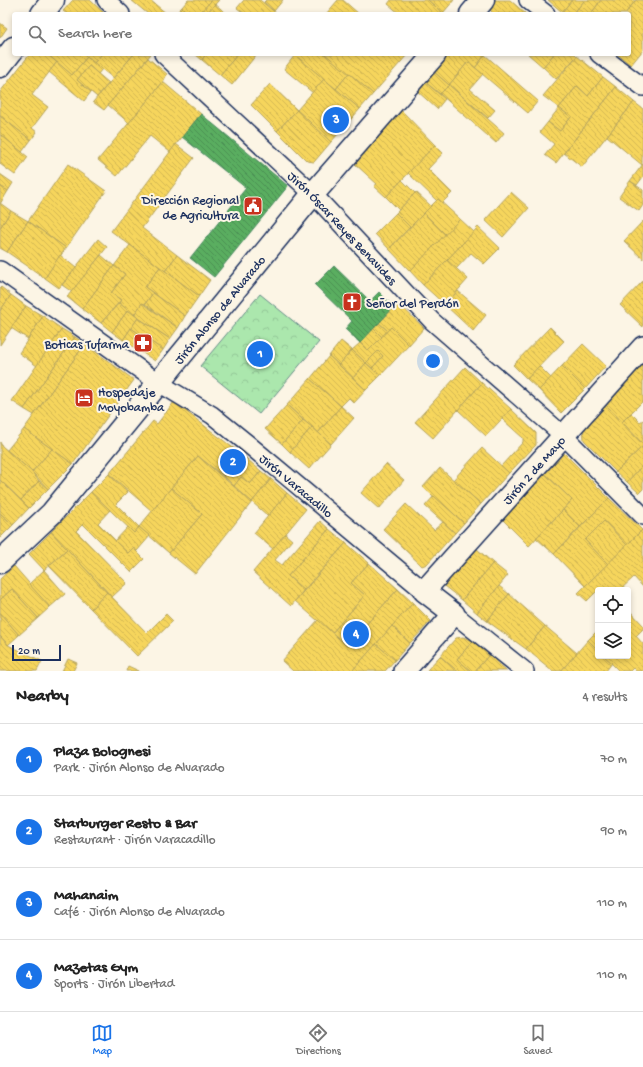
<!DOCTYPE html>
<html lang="en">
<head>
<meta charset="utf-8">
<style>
	:root { --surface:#fff; --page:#f6f6f6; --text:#222; --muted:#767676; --line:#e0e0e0; --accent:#1a73e8 }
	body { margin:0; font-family:"Gochi Hand",sans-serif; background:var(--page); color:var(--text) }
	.controls { position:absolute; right:12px; bottom:12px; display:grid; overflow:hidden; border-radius:4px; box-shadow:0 2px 6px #0003 }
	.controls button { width:36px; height:36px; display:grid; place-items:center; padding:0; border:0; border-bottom:1px solid var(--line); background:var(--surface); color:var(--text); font:20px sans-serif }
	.scale { position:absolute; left:12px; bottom:10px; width:49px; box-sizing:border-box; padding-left:4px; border:2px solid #1b2f5e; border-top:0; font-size:11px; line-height:14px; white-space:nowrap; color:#1b2f5e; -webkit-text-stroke:3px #fcf5e5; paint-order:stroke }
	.you { position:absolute; left:433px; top:361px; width:14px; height:14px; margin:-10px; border:3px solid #fff; border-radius:50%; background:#1a73e8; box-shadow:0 0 0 6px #1a73e833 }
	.badge { display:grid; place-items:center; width:26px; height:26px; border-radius:50%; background:var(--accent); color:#fff; font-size:13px; font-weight:700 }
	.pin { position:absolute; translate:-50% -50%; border:2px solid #fff; box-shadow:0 1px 4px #0006 }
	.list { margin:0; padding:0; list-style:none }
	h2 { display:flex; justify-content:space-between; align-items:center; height:52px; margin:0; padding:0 16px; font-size:17px }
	h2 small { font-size:13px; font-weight:400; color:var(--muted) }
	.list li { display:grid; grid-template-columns:26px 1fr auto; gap:12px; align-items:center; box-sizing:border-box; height:72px; padding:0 16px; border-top:1px solid var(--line) }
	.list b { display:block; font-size:15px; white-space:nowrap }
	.list p { margin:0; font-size:13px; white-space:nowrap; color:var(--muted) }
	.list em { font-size:13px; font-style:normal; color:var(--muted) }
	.icon { flex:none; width:22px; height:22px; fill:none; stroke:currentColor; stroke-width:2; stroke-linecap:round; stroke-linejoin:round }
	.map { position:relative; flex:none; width:643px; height:671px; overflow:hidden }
	.search { position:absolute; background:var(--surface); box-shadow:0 2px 6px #0003; left:12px; right:12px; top:12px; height:44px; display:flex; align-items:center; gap:10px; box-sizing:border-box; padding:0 14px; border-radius:4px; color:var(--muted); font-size:15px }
	.sheet { height:340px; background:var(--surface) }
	nav { display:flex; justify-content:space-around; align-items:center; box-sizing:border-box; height:56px; border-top:1px solid var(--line); background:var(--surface); font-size:11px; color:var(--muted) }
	nav a { display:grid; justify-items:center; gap:2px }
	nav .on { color:var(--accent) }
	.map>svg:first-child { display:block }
	.park { fill:url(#park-crowns); stroke:#638b86 }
	.homes { fill:url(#homes-back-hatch); stroke:#b4a35d }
	.public { fill:url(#public-back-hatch); stroke:#478860 }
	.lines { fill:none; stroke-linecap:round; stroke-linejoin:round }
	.minor-casing { stroke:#1b2f5e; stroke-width:20 }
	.tertiary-casing { stroke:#1b2f5e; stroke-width:24 }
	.secondary-casing { stroke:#1b2f5e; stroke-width:25 }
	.minor { stroke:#fcf5e5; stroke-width:17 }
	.tertiary { stroke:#fcf5e5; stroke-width:21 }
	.secondary { stroke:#fcf5e5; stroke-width:22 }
	.labels { text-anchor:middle; stroke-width:4; stroke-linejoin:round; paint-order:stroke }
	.poi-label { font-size:13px; fill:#1b2f5e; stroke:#fcf5e5; text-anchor:end }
	.street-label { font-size:13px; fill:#1b2f5e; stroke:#fcf5e5 }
</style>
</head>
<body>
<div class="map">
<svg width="643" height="671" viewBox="0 0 643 671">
	<defs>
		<pattern id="park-crowns" width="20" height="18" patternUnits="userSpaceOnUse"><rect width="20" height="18" fill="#abe7ad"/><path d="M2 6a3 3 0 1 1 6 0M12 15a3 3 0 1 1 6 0" fill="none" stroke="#93c697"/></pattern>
		<pattern id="homes-back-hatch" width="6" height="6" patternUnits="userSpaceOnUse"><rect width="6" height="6" fill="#f6d55c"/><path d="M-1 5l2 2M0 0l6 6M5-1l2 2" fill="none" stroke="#d2b752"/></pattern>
		<pattern id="public-back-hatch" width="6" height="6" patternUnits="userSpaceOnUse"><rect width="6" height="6" fill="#5aae61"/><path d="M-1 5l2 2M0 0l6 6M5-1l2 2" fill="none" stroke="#4a8e53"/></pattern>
	</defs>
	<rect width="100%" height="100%" fill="#fcf5e5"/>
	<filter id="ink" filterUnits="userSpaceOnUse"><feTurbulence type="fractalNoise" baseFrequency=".025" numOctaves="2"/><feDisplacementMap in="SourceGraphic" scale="8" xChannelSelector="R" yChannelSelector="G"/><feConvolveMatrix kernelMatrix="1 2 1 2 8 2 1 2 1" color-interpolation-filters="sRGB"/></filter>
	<g filter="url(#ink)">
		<path class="park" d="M260,294L319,342L259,414L200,366Z"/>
		<g class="homes">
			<path d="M73,0H90L105,14H67L63,11Z"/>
			<path d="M131,0H150L167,14H148Z"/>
			<path d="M188,0H212L199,14H189L182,7Z"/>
			<path d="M212,0H219L206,14H199Z"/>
			<path d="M244,0H260L277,14H245L237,8Z"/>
			<path d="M266,0H283L274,11L264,2Z"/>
			<path d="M338,0H343L359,14H326Z"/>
			<path d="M391,0H428L443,13L442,14H400L388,4Z"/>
			<path d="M428,0H454L443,13Z"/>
			<path d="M493,0H510L526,14H494L487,7Z"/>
			<path d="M548,0H572L562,12Z"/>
			<path d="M572,0H585L573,14H565L562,12Z"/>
			<path d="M585,0H601L591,14H573Z"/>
			<path d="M601,0H633L635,1L625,14H591Z"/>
			<path d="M636,0H643V50L631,65L617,54H629V14H625Z"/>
			<path d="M215,4L227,14H206Z"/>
			<path d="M182,7L189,14H175Z"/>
			<path d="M0,23L7,28L0,38Z"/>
			<path d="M30,54H47L57,62L32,95L48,107L32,128L37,132L31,140L0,116V92Z"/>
			<path d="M47,54H83L87,57L72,75Z"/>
			<path d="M83,54H102L94,63Z"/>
			<path d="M102,54H134L113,78L94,63Z"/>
			<path d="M134,54H151L104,110L93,102Z"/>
			<path d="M195,54H206L202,60Z"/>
			<path d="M206,54H238L220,75L202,60Z"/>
			<path d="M238,54H257L232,85L220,75Z"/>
			<path d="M293,54H325L349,73L336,89Z"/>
			<path d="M325,54H405L407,55L373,94Z"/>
			<path d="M447,54H484L485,55L475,68L468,62L449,85L433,71Z"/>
			<path d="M528,54H554L543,67Z"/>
			<path d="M554,54H575L577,56L556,79L543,67Z"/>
			<path d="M295,55L324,79L313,93L284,69Z"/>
			<path d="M485,55L538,101L528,113L475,68Z"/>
			<path d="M577,56L603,77L588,96L577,86L559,108L543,96Z"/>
			<path d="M87,57L102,69L98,74L89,66L77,80L91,92L84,101L49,72L57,62L72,75Z"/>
			<path d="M148,58L167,74L163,82L129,123L108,105Z"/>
			<path d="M468,62L483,74L470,89L495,110L488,118L449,85Z"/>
			<path d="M89,66L109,83L97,97L77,80Z"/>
			<path d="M433,71L449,85L440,94L424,81Z"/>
			<path d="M349,73L373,94L360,109L336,89Z"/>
			<path d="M603,77L616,87L556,163L545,155L554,144L540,132L548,122L560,131L571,117L559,108L577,86L588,96Z"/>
			<path d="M324,79L360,109L331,142L297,110Z"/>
			<path d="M424,81L445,99L437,109L416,90Z"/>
			<path d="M163,82L201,114L170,152L150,136L117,176L98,160Z"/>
			<path d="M270,84L297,110L277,131L251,105Z"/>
			<path d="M449,85L504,133L496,143L440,94Z"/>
			<path d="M616,87L634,102L582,167L564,153Z"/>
			<path d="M634,102L643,109L642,165L607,136Z"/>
			<path d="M559,108L571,117L560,131L548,122Z"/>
			<path d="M400,109L435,145L386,197L374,186L377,184L354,163Z"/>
			<path d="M297,110L331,142L314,162L307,161L277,131Z"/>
			<path d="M0,116L31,140L22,152L0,135Z"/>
			<path d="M1,135L28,157L15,175L0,164Z"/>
			<path d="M176,144L194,158L142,228L177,255L165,271L111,231Z"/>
			<path d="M435,145L443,153L428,169L452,193L442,203L438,199L437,201L408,173Z"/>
			<path d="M68,164L106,191L66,248L28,221Z"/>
			<path d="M643,164V177L637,185L630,181Z"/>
			<path d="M0,174L13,183L8,191L0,186Z"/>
			<path d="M402,180L415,193L399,210L386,197Z"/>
			<path d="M630,181L643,190V205L639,211L619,197Z"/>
			<path d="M0,186L8,191L0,204Z"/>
			<path d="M416,192L431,206L410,227L396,213Z"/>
			<path d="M511,192L529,208L503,237L485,220Z"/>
			<path d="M438,199L460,219L446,235L424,213Z"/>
			<path d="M0,203L11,211L0,228Z"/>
			<path d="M11,211L28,221L7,252L0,248V228Z"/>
			<path d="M396,213L410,227L389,249L375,234Z"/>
			<path d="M424,213L446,235L410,271L389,249Z"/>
			<path d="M460,219L474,232L423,285L410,271Z"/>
			<path d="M28,221L66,248L45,278L7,252Z"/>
			<path d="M643,221V259L624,241Z"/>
			<path d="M478,227L500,248L484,264L471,253L456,269L447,260Z"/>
			<path d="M98,239L107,247L72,292L62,285Z"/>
			<path d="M130,245L160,267L145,287L153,293L145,304L142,303L134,315L119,303L121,300L111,293L125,274L114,266Z"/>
			<path d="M60,255L76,268L59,288L45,278Z"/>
			<path d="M101,255L114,266L82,309L67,297Z"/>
			<path d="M177,255L210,280L199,296L165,271Z"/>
			<path d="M447,260L468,279L445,305L423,285Z"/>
			<path d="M114,266L125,274L111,293L121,300L101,323L82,309Z"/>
			<path d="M160,267L199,296L185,316L145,287Z"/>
			<path d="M643,281V327L620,305Z"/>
			<path d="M1,287L11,295L0,311V288Z"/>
			<path d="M458,291L486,315L473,331L445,305Z"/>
			<path d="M153,293L185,316L178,328L145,304Z"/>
			<path d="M11,295L26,306L0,345V311Z"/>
			<path d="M119,303L128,310L112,332L101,323Z"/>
			<path d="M142,303L178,328L170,339L134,315Z"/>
			<path d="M398,303L424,328L409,345L391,327L388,331L379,323Z"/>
			<path d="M26,306L43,316L28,339L11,328Z"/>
			<path d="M128,310L138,318L123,340L112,332Z"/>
			<path d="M43,316L62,329L37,366L19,353Z"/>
			<path d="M138,318L170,339L163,350L131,328Z"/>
			<path d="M379,323L388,331L382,337L373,328Z"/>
			<path d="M391,327L409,345L380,376L372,368L383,356L378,351L366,363L352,350L360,343L368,351Z"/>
			<path d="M550,327L564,341L527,379L513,365Z"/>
			<path d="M131,328L163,350L155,361L123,340Z"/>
			<path d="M373,328L382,337L368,351L360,343Z"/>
			<path d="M62,329L75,337L24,409L12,401Z"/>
			<path d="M75,337L85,344L34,415L24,409Z"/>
			<path d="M341,341L352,350L339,365L329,356Z"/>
			<path d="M85,344L134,380L73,464L24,429Z"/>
			<path d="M583,344L606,366L585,389L562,366Z"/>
			<path d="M352,350L366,363L353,378L339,365Z"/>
			<path d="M378,351L383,356L372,368L366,363Z"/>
			<path d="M329,356L366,390L354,403L349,398L341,406L310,379Z"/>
			<path d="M366,363L380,376L366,390L353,378Z"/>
			<path d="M643,364V401L622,422L605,404Z"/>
			<path d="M539,366L551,378L539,390L527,379Z"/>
			<path d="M562,366L585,389L561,413L539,390Z"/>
			<path d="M465,367L482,383L433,438L415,422Z"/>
			<path d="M310,379L341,406L318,433L287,405Z"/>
			<path d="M482,383L511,409L486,436L458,410Z"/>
			<path d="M174,402L241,454L223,476L198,456L152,511L109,474L153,421L157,424Z"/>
			<path d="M605,404L643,444V446L616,472L584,440L583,426Z"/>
			<path d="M287,405L303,420L282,444L265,429Z"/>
			<path d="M341,406L354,418L331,444L318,433Z"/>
			<path d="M511,409L536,433V445L509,473L501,466L523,442V438L502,419Z"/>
			<path d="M631,413L640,422L643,420V444L622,422Z"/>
			<path d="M303,420L312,427L290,452L282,444Z"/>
			<path d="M312,427L331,444L309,469L290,452Z"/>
			<path d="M24,429L52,449L32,472L7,450Z"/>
			<path d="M0,442L2,446L32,472L39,481L21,500L0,480Z"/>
			<path d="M643,446V465L627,482L616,472Z"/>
			<path d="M482,448L509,473L481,504L453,480Z"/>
			<path d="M52,449L73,464L48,489L32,472Z"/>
			<path d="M564,453L609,498L580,527L563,510L572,500L545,474Z"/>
			<path d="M241,454L261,471L250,484L241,477L234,486L223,476Z"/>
			<path d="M198,456L252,502L195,574L169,553L202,514L171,488Z"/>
			<path d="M386,464L404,480L379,509L361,493Z"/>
			<path d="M643,465V489L639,493L627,482Z"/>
			<path d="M440,468L481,504L464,523L423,487Z"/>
			<path d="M261,471L271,479L252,502L234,486L241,477L250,484Z"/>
			<path d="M109,474L128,492L116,504L139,527L134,533L91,492Z"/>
			<path d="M545,474L572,500L529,546L502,519Z"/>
			<path d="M271,479L287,493L268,516L252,502Z"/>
			<path d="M0,480L29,508L13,525L0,513Z"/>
			<path d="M39,481L48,489L29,508L21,500Z"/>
			<path d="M171,488L202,514L169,553L139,527Z"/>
			<path d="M91,492L110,510L98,523L128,553L133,548L144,559L131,572L83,524L76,531L127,583L112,597L51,532Z"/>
			<path d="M287,493L306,509L273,549L254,533Z"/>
			<path d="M434,496L464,523L455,533L425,506Z"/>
			<path d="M609,498L642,530L627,545L604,521L585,540L608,564L585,586L554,554Z"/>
			<path d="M406,504L434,530L443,522L455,533L427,564L422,566L383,529Z"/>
			<path d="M563,510L580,527L554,554L536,538Z"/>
			<path d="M0,513L13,525L0,538Z"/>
			<path d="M320,521L329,529L288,576L304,590L291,606L253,572L285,534L292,540L275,560L282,565Z"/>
			<path d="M604,521L627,545L608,564L585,540Z"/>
			<path d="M128,527L134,533L139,527L150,536L137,551L133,548L128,553L115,541Z"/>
			<path d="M329,529L346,543L304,590L288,576Z"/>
			<path d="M642,530L643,531V587L634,577L620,590H598L587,601L578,593Z"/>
			<path d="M51,532L67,549L44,570L29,554Z"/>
			<path d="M346,543L369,563L351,583L365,595L332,633L295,601Z"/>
			<path d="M67,549L107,592L91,609L49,566Z"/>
			<path d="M477,549L493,563L462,600L444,586Z"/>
			<path d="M369,563L398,589L347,646L332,633L365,595L351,583Z"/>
			<path d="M493,563L508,575L477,613L462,600Z"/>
			<path d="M14,566L50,607L38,618L12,589L0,600V579Z"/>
			<path d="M44,570L65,594L50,607L29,584Z"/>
			<path d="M499,586L509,594L487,621L477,613Z"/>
			<path d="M12,589L38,618L19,635L0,613V600Z"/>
			<path d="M398,589L413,603L352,671H293L282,661L318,620L347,646Z"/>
			<path d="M107,592L147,633L166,614L173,621L137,656L91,609Z"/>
			<path d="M509,594L545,626L526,649L487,621Z"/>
			<path d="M413,603L431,621L410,643L392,626Z"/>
			<path d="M628,609L643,625V629L636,636L643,644V671H636L633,668L630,671H619L604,656H628Z"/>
			<path d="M0,613L19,635L8,645L0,636Z"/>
			<path d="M392,626L410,643L395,660L376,644Z"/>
			<path d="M545,626L577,653L561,671H553L526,649Z"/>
			<path d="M598,630V650L588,640Z"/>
			<path d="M0,636L8,645L42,661L37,671H0Z"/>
			<path d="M463,637L473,641L457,659L471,671H457L440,656L456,638Z"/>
			<path d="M588,640L598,650V656H604L612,663L606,671H561Z"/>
			<path d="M473,641L489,655L475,671H471L457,659Z"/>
			<path d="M376,644L395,660L385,671H352Z"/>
			<path d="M489,655L507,671H475Z"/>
			<path d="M440,656L457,671L427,670Z"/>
			<path d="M68,659L77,663L73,671H62Z"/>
			<path d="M128,666L139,671H126Z"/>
		</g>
		<g class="public">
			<path d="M201,114L288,186L214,277L190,258L246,188L182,137Z"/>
			<path d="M334,266L370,301L379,292L394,307L360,343L345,329L352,321L315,285Z"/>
		</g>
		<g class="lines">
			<defs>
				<g id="minor">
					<path d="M106,0L121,14"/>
					<path d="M528,0L546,14"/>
					<path id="s1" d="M163,54L313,194L432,321L564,436L643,516"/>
					<path d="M599,54L643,87"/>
					<path id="s2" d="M0,270L159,383L212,415L248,444L424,591"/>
					<path d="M454,614L525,671"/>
				</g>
				<g id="tertiary">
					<path id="s3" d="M404,671L454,614L424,591L643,347"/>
				</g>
				<g id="secondary">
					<path d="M42,14L53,0"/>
					<path d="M471,14L483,0"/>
					<path d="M0,66L14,48"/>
					<path id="s4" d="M0,562L52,513L313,194L435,54"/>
				</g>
			</defs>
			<use href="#minor" class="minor-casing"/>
			<use href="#tertiary" class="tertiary-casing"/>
			<use href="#secondary" class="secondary-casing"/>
			<use href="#minor" class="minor"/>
			<use href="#tertiary" class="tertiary"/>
			<use href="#secondary" class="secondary"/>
		</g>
	</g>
	<defs>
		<symbol id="civic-square" viewBox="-11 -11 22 22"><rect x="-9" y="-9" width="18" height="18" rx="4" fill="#c8321e" stroke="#fcf5e5"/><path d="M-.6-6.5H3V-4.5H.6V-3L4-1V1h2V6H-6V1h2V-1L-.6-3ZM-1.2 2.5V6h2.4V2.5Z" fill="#fff"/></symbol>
		<symbol id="church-square" viewBox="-11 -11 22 22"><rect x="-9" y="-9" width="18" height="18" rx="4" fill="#c8321e" stroke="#fcf5e5"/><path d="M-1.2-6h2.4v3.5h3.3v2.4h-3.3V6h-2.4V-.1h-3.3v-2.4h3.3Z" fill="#fff"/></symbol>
		<symbol id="pharmacy-square" viewBox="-11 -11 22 22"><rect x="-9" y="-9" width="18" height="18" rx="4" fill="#c8321e" stroke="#fcf5e5"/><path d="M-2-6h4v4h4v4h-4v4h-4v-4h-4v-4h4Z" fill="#fff"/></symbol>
		<symbol id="hotel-square" viewBox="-11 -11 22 22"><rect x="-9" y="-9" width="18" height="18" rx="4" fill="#c8321e" stroke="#fcf5e5"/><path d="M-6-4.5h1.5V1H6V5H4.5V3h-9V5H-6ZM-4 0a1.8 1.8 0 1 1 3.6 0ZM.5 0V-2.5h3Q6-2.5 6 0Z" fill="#fff"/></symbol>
	</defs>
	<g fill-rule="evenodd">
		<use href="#civic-square" x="242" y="195" width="22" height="22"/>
		<use href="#church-square" x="341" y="291" width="22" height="22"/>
		<use href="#pharmacy-square" x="132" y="332" width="22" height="22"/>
		<use href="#hotel-square" x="73" y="387" width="22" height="22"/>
	</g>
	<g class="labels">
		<g class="poi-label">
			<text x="239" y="204">Dirección Regional<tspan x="239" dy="15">de Agricultura</tspan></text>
			<text x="366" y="307" text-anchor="start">Señor del Perdón</text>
			<text x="129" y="348">Boticas Tufarma</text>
			<text x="98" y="396" text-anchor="start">Hospedaje<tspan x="98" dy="15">Moyobamba</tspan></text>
		</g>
		<g class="street-label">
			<text dy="5" stroke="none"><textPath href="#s1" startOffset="250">Jirón Óscar Reyes Benavides</textPath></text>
			<text dy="5" stroke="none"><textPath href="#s4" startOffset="335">Jirón Alonso de Alvarado</textPath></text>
			<text dy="5" stroke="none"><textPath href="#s3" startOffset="277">Jirón 2 de Mayo</textPath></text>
			<text dy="5" stroke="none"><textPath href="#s2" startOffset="367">Jirón Varacadillo</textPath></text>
		</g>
	</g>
</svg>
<div class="controls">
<button><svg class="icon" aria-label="locate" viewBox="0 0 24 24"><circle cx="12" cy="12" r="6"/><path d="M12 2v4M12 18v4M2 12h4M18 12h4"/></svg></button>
<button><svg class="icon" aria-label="layers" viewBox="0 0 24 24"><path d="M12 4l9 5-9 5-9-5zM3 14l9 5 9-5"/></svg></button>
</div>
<div class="scale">20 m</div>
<div class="you"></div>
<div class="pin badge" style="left:260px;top:354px">1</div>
<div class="pin badge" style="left:233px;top:462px">2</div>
<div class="pin badge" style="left:336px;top:120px">3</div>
<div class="pin badge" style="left:356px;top:634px">4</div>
<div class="search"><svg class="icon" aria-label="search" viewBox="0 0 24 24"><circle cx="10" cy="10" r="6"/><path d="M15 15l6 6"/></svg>Search here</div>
</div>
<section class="sheet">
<h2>Nearby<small>4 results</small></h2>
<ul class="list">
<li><span class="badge">1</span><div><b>Plaza Bolognesi</b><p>Park · Jirón Alonso de Alvarado</p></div><em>70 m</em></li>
<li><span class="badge">2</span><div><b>Starburger Resto &amp; Bar</b><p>Restaurant · Jirón Varacadillo</p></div><em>90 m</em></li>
<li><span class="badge">3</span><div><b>Mahanaim</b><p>Café · Jirón Alonso de Alvarado</p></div><em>110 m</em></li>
<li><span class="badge">4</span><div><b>Mazetas Gym</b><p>Sports · Jirón Libertad</p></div><em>110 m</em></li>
</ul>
</section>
<nav>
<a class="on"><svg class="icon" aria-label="map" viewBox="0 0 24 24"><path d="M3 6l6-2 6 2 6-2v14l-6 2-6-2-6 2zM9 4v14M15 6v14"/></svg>Map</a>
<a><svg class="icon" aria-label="directions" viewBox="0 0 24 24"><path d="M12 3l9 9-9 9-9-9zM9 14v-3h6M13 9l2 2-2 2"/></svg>Directions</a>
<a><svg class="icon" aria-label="saved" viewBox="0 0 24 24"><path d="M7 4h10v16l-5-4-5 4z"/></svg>Saved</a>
</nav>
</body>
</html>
